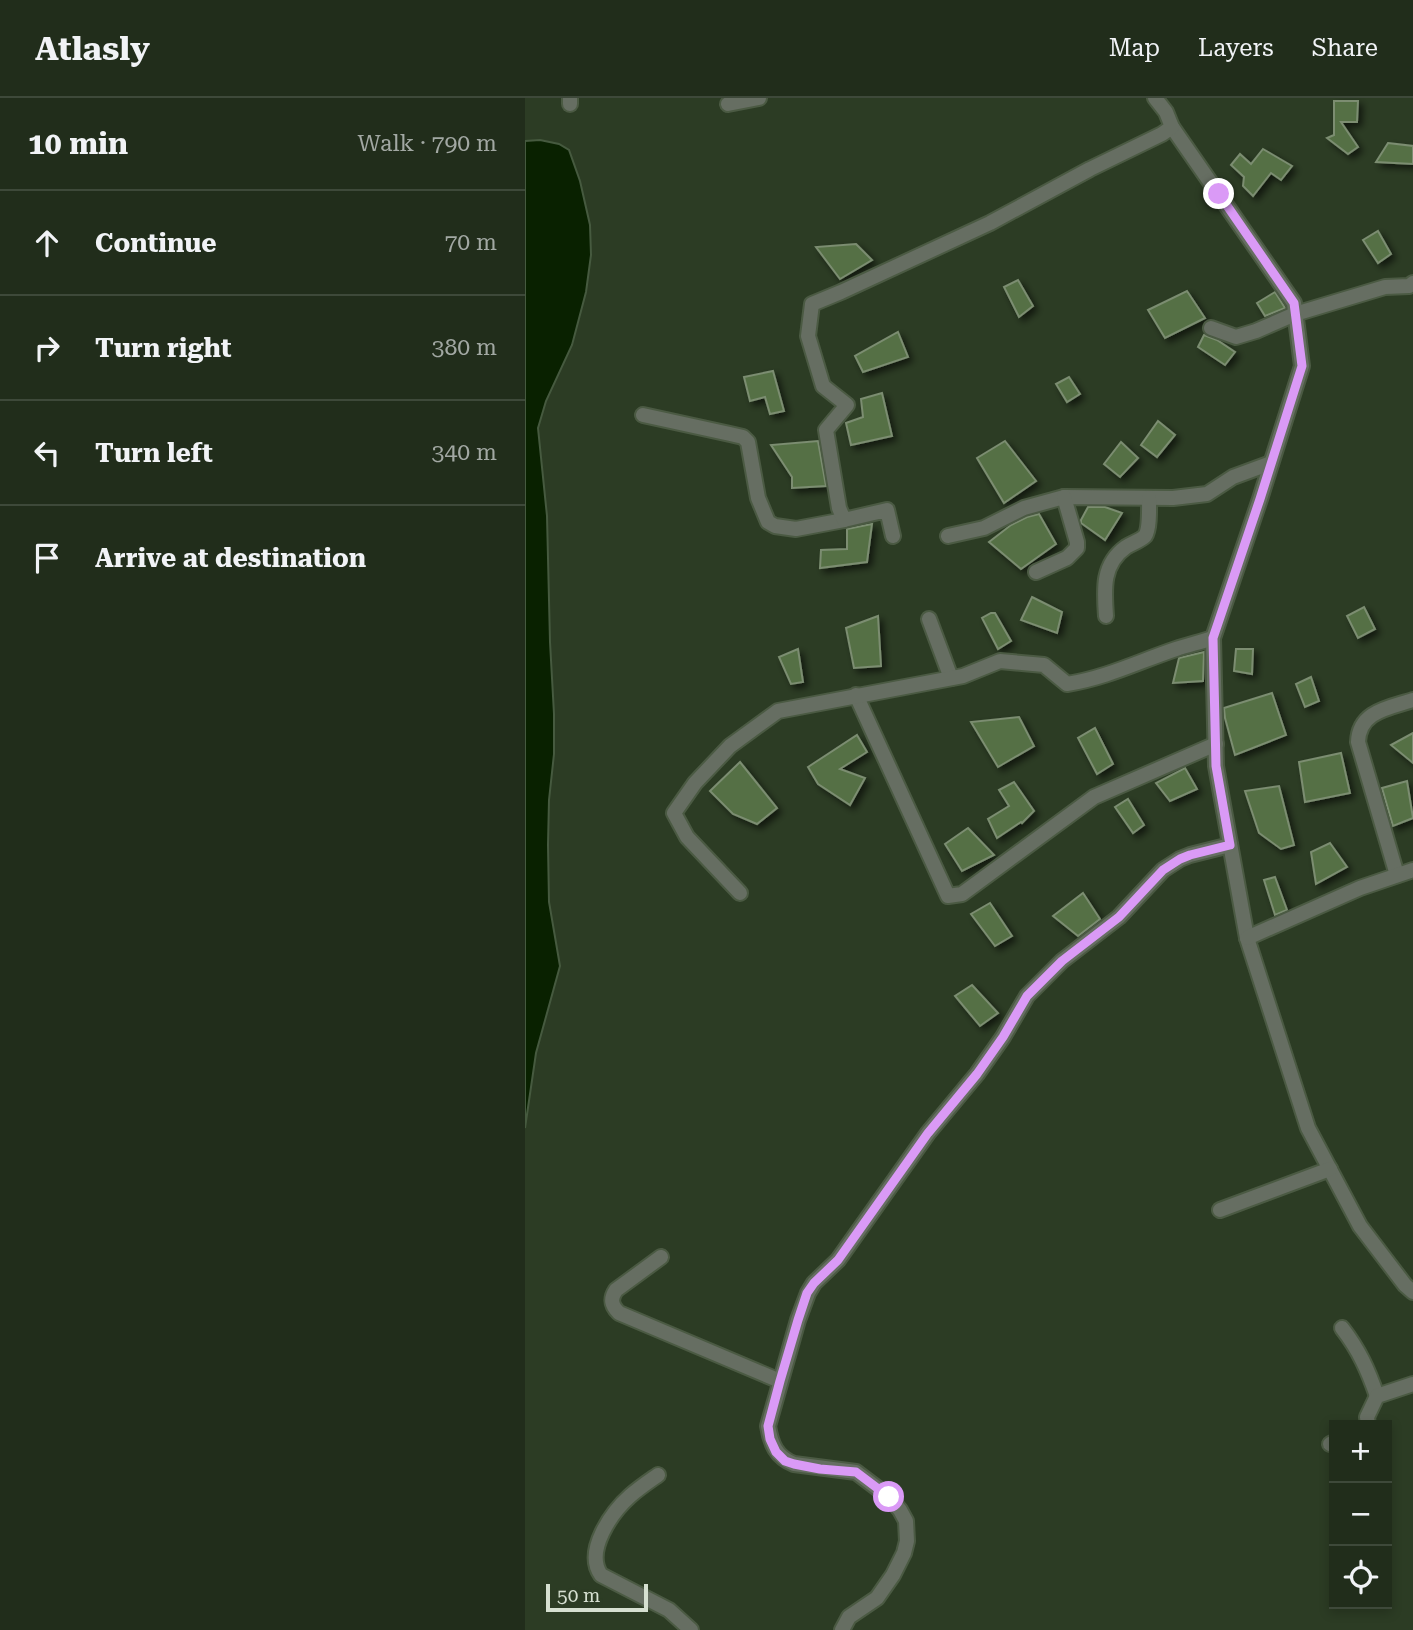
<!DOCTYPE html>
<html lang="en">
<head>
<meta charset="utf-8">
<style>
	:root { --surface:#212d1b; --page:#2d3928; --text:#f1f3f6; --muted:#a2a8a3; --line:#3e493a }
	body { margin:0; font-family:"Roboto Serif",serif; background:var(--page); color:var(--text) }
	.controls { position:absolute; right:21px; bottom:21px; display:grid; overflow:hidden; border-radius:0px; box-shadow:0 4px 10px #0003 }
	.controls button { width:63px; height:63px; display:grid; place-items:center; padding:0; border:0; border-bottom:2px solid var(--line); background:var(--surface); color:var(--text); font:35px sans-serif }
	.scale { position:absolute; left:21px; bottom:18px; width:102px; box-sizing:border-box; padding-left:7px; border:4px solid #d6e0d1; border-top:0; font-size:19px; line-height:24px; white-space:nowrap; color:#d6e0d1; -webkit-text-stroke:5px #2c3c24; paint-order:stroke }
	.stop { position:absolute; width:21px; height:21px; margin:-16px; border:5px solid #da9af6; border-radius:50%; background:#fff }
	.stop.end { background:#da9af6; border-color:#fff; box-shadow:0 2px 7px #0008 }
	.list { margin:0; padding:0; list-style:none }
	h2 { display:flex; justify-content:space-between; align-items:center; height:91px; margin:0; padding:0 28px; font-size:30px }
	h2 small { font-size:23px; font-weight:400; color:var(--muted) }
	.list li { display:grid; grid-template-columns:46px 1fr auto; gap:21px; align-items:center; box-sizing:border-box; height:105px; padding:0 28px; border-top:2px solid var(--line) }
	.list b { display:block; font-size:26px; white-space:nowrap }
	.list em { font-size:23px; font-style:normal; color:var(--muted) }
	.icon { flex:none; width:38px; height:38px; fill:none; stroke:currentColor; stroke-width:2; stroke-linecap:round; stroke-linejoin:round }
	.map { position:relative; flex:none; width:888px; height:1532px; overflow:hidden }
	header { display:flex; align-items:center; gap:42px; box-sizing:border-box; height:98px; padding:0 35px; background:var(--surface); border-bottom:2px solid var(--line) }
	header strong { font-size:33px }
	nav { display:flex; gap:38px; margin-inline-start:auto; font-size:24px }
	main { display:flex }
	aside { flex:1; background:var(--surface) }
	.map>svg:first-child { display:block }
	.water { fill:#092100; stroke:#465a3f; stroke-width:2 }
	.building { fill:#557045; stroke:#7b8d71; stroke-width:2; filter:url(#shadow) }
	.lines { fill:none; stroke-linecap:round; stroke-linejoin:round }
	.street-casing { stroke:#4b5a43; stroke-width:18 }
	.street { stroke:#666e62; stroke-width:14 }
	.route { stroke:#da9af6; stroke-width:9 }
</style>
</head>
<body>
<header>
<strong>Atlasly</strong>
<nav><a>Map</a><a>Layers</a><a>Share</a></nav>
</header>
<main>
<aside>
<h2>10 min<small>Walk · 790 m</small></h2>
<ul class="list">
<li><svg class="icon" aria-label="ahead" viewBox="0 0 24 24"><path d="M12 20V5M6 11l6-6 6 6"/></svg><div><b>Continue</b></div><em>70 m</em></li>
<li><svg class="icon" aria-label="right" viewBox="0 0 24 24"><path d="M7 20v-9h11M14 6l5 5-5 5"/></svg><div><b>Turn right</b></div><em>380 m</em></li>
<li><svg class="icon" aria-label="left" viewBox="0 0 24 24"><path d="M17 20v-9H6M10 6l-5 5 5 5"/></svg><div><b>Turn left</b></div><em>340 m</em></li>
<li><svg class="icon" aria-label="arrive" viewBox="0 0 24 24"><path d="M6 21V4h12l-3 4 3 4H6"/></svg><div><b>Arrive at destination</b></div></li>
</ul>
</aside>
<div class="map">
<svg width="888" height="1532" viewBox="0 0 888 1532">
	<defs>
		<filter id="shadow"><feDropShadow dx="4" dy="4" stdDeviation="3.5" flood-color="#0009"/></filter>
	</defs>
	<rect width="100%" height="100%" fill="#2c3c24"/>
	<path class="water" d="M15,42L34,46L44,52L55,83L65,127L66,157L61,194L47,247L21,303L13,330L22,418L25,544L29,616V656L24,702L23,747L24,804L35,868L11,955L0,1030V43Z"/>
	<g class="building">
		<path d="M809,3H833L832,24H816L833,49L823,56L802,40L809,37Z"/>
		<path d="M863,45L888,48V66L851,64Z"/>
		<path d="M738,51L767,68L756,82L746,75L728,98L718,88L719,79L706,67L715,56L726,66Z"/>
		<path d="M853,133L866,156L853,165L838,142Z"/>
		<path d="M331,146L347,162L315,181L291,149Z"/>
		<path d="M493,182L508,208L494,219L479,189Z"/>
		<path d="M662,193L680,220L640,240L623,212Z"/>
		<path d="M750,194L760,210L740,218L732,205Z"/>
		<path d="M373,234L383,259L338,274L330,258Z"/>
		<path d="M679,237L692,242L710,254L700,267L673,249Z"/>
		<path d="M248,273L259,313L245,316L240,299L225,303L219,279Z"/>
		<path d="M544,279L555,296L542,304L531,286Z"/>
		<path d="M357,295L367,338L326,347L321,325L338,319L336,301Z"/>
		<path d="M633,323L650,337L632,359L616,347Z"/>
		<path d="M293,343L301,388L267,390V379L246,347Z"/>
		<path d="M480,343L511,383L479,405L452,360Z"/>
		<path d="M596,344L613,360L595,379L579,366Z"/>
		<path d="M563,409H580L597,415L580,442L556,425V422Z"/>
		<path d="M514,416L531,446L496,471L464,444L486,427L502,419Z"/>
		<path d="M347,426L342,464L295,470L296,452L322,451V431Z"/>
		<path d="M507,499L537,514L532,535L496,522Z"/>
		<path d="M839,509L850,531L833,540L822,518Z"/>
		<path d="M466,515H470L486,543L473,551L457,520Z"/>
		<path d="M353,518L356,568L329,570L321,530Z"/>
		<path d="M273,551L278,584L266,586L254,559Z"/>
		<path d="M711,551H728L727,576L709,573Z"/>
		<path d="M679,554L678,583L648,585L654,560Z"/>
		<path d="M786,579L794,603L780,609L771,586Z"/>
		<path d="M747,595L761,637L710,657L700,620L699,610Z"/>
		<path d="M494,619L509,648L473,669L446,624Z"/>
		<path d="M570,630L588,666L572,676L553,640Z"/>
		<path d="M888,635V665L866,647Z"/>
		<path d="M332,637L342,654L315,671L340,680L325,707L293,686L283,669Z"/>
		<path d="M816,655L825,695L780,704L774,664Z"/>
		<path d="M215,664L252,710L232,726L208,716L185,693Z"/>
		<path d="M660,670L672,691L645,703L631,685Z"/>
		<path d="M882,683L888,720L868,728L857,690Z"/>
		<path d="M489,684L509,713L497,725L496,724L472,740L463,721L484,708L474,692Z"/>
		<path d="M754,688L769,747L756,751L734,735L720,693Z"/>
		<path d="M603,701L619,727L608,735L590,709Z"/>
		<path d="M443,730L469,757L437,773L420,746Z"/>
		<path d="M805,745L822,769L791,786L786,754Z"/>
		<path d="M750,779L762,812L750,817L739,782Z"/>
		<path d="M558,795L575,821L553,838L528,818Z"/>
		<path d="M465,805L487,838L470,848L446,816Z"/>
		<path d="M447,887L473,915L455,928L430,898Z"/>
	</g>
	<g class="lines">
		<defs>
			<g id="street">
				<path d="M45,0V6"/>
				<path d="M203,6L234,0"/>
				<path d="M647,29L769,205L777,268L735,401L688,540L691,668L722,840L783,1030L835,1128L880,1187L888,1194"/>
				<path d="M686,230L711,239L731,233L770,216L860,189L884,188L888,185"/>
				<path d="M118,317L205,336L218,339L223,344L233,400L243,424L250,428L271,431L319,422"/>
				<path d="M368,438L362,412L319,422L314,410L301,332L322,307L298,288L283,238L287,206L316,194L465,125L565,71L637,36L647,29L641,14L630,0"/>
				<path d="M423,438L459,430L499,410L539,399L648,400L682,396L708,379L746,365"/>
				<path d="M511,474L542,460L552,450V444L539,399"/>
				<path d="M581,518C579,491 577,466 601,449C607,445 615,443 620,438C625,431 624,409 624,400"/>
				<path d="M404,521L426,580"/>
				<path d="M331,597L423,798L437,796L569,699L691,646"/>
				<path d="M872,777L833,644C834,613 864,610 888,602"/>
				<path d="M215,795L162,739L149,715L170,685L205,648L253,613L438,578L475,563L519,567L542,586C581,580 615,563 651,551C663,547 676,544 688,540"/>
				<path d="M722,840L835,790L888,772"/>
				<path d="M695,1112L805,1071"/>
				<path d="M136,1159L91,1192C85,1201 86,1207 94,1215L255,1283"/>
				<path d="M817,1230C834,1252 843,1272 852,1298"/>
				<path d="M843,1327L842,1319L852,1298L888,1286"/>
				<path d="M805,1346L809,1344"/>
				<path d="M133,1377C123,1384 114,1390 105,1398C87,1414 59,1453 76,1477L144,1512L166,1532"/>
				<path d="M317,1532L324,1519L352,1500L368,1477L379,1455L382,1443L381,1423L375,1412L364,1399L331,1374L269,1366C251,1359 246,1346 243,1328L273,1222L283,1195L289,1185L313,1162L403,1035L452,976L478,939L502,898L537,863L594,819L638,772L655,761L665,757L705,747"/>
			</g>
		</defs>
		<use href="#street" class="street-casing"/>
		<use href="#street" class="street"/>
	</g>
	<g class="lines">
		<path class="route" d="M364,1399L331,1374L295,1371L269,1366L260,1363L251,1354L245,1341L243,1328L255,1283L273,1222L282,1195L289,1185L313,1162L403,1035L452,976L478,939L502,898L537,863L594,819L638,772L655,761L665,757L705,747L691,668L688,540L735,401L777,268L769,205L694,96"/>
	</g>
</svg>
<div class="controls">
<button>+</button>
<button>−</button>
<button><svg class="icon" aria-label="locate" viewBox="0 0 24 24"><circle cx="12" cy="12" r="6"/><path d="M12 2v4M12 18v4M2 12h4M18 12h4"/></svg></button>
</div>
<div class="scale">50 m</div>
<div class="stop" style="left:364px;top:1399px"></div>
<div class="stop end" style="left:694px;top:96px"></div>
</div>
</main>
</body>
</html>
